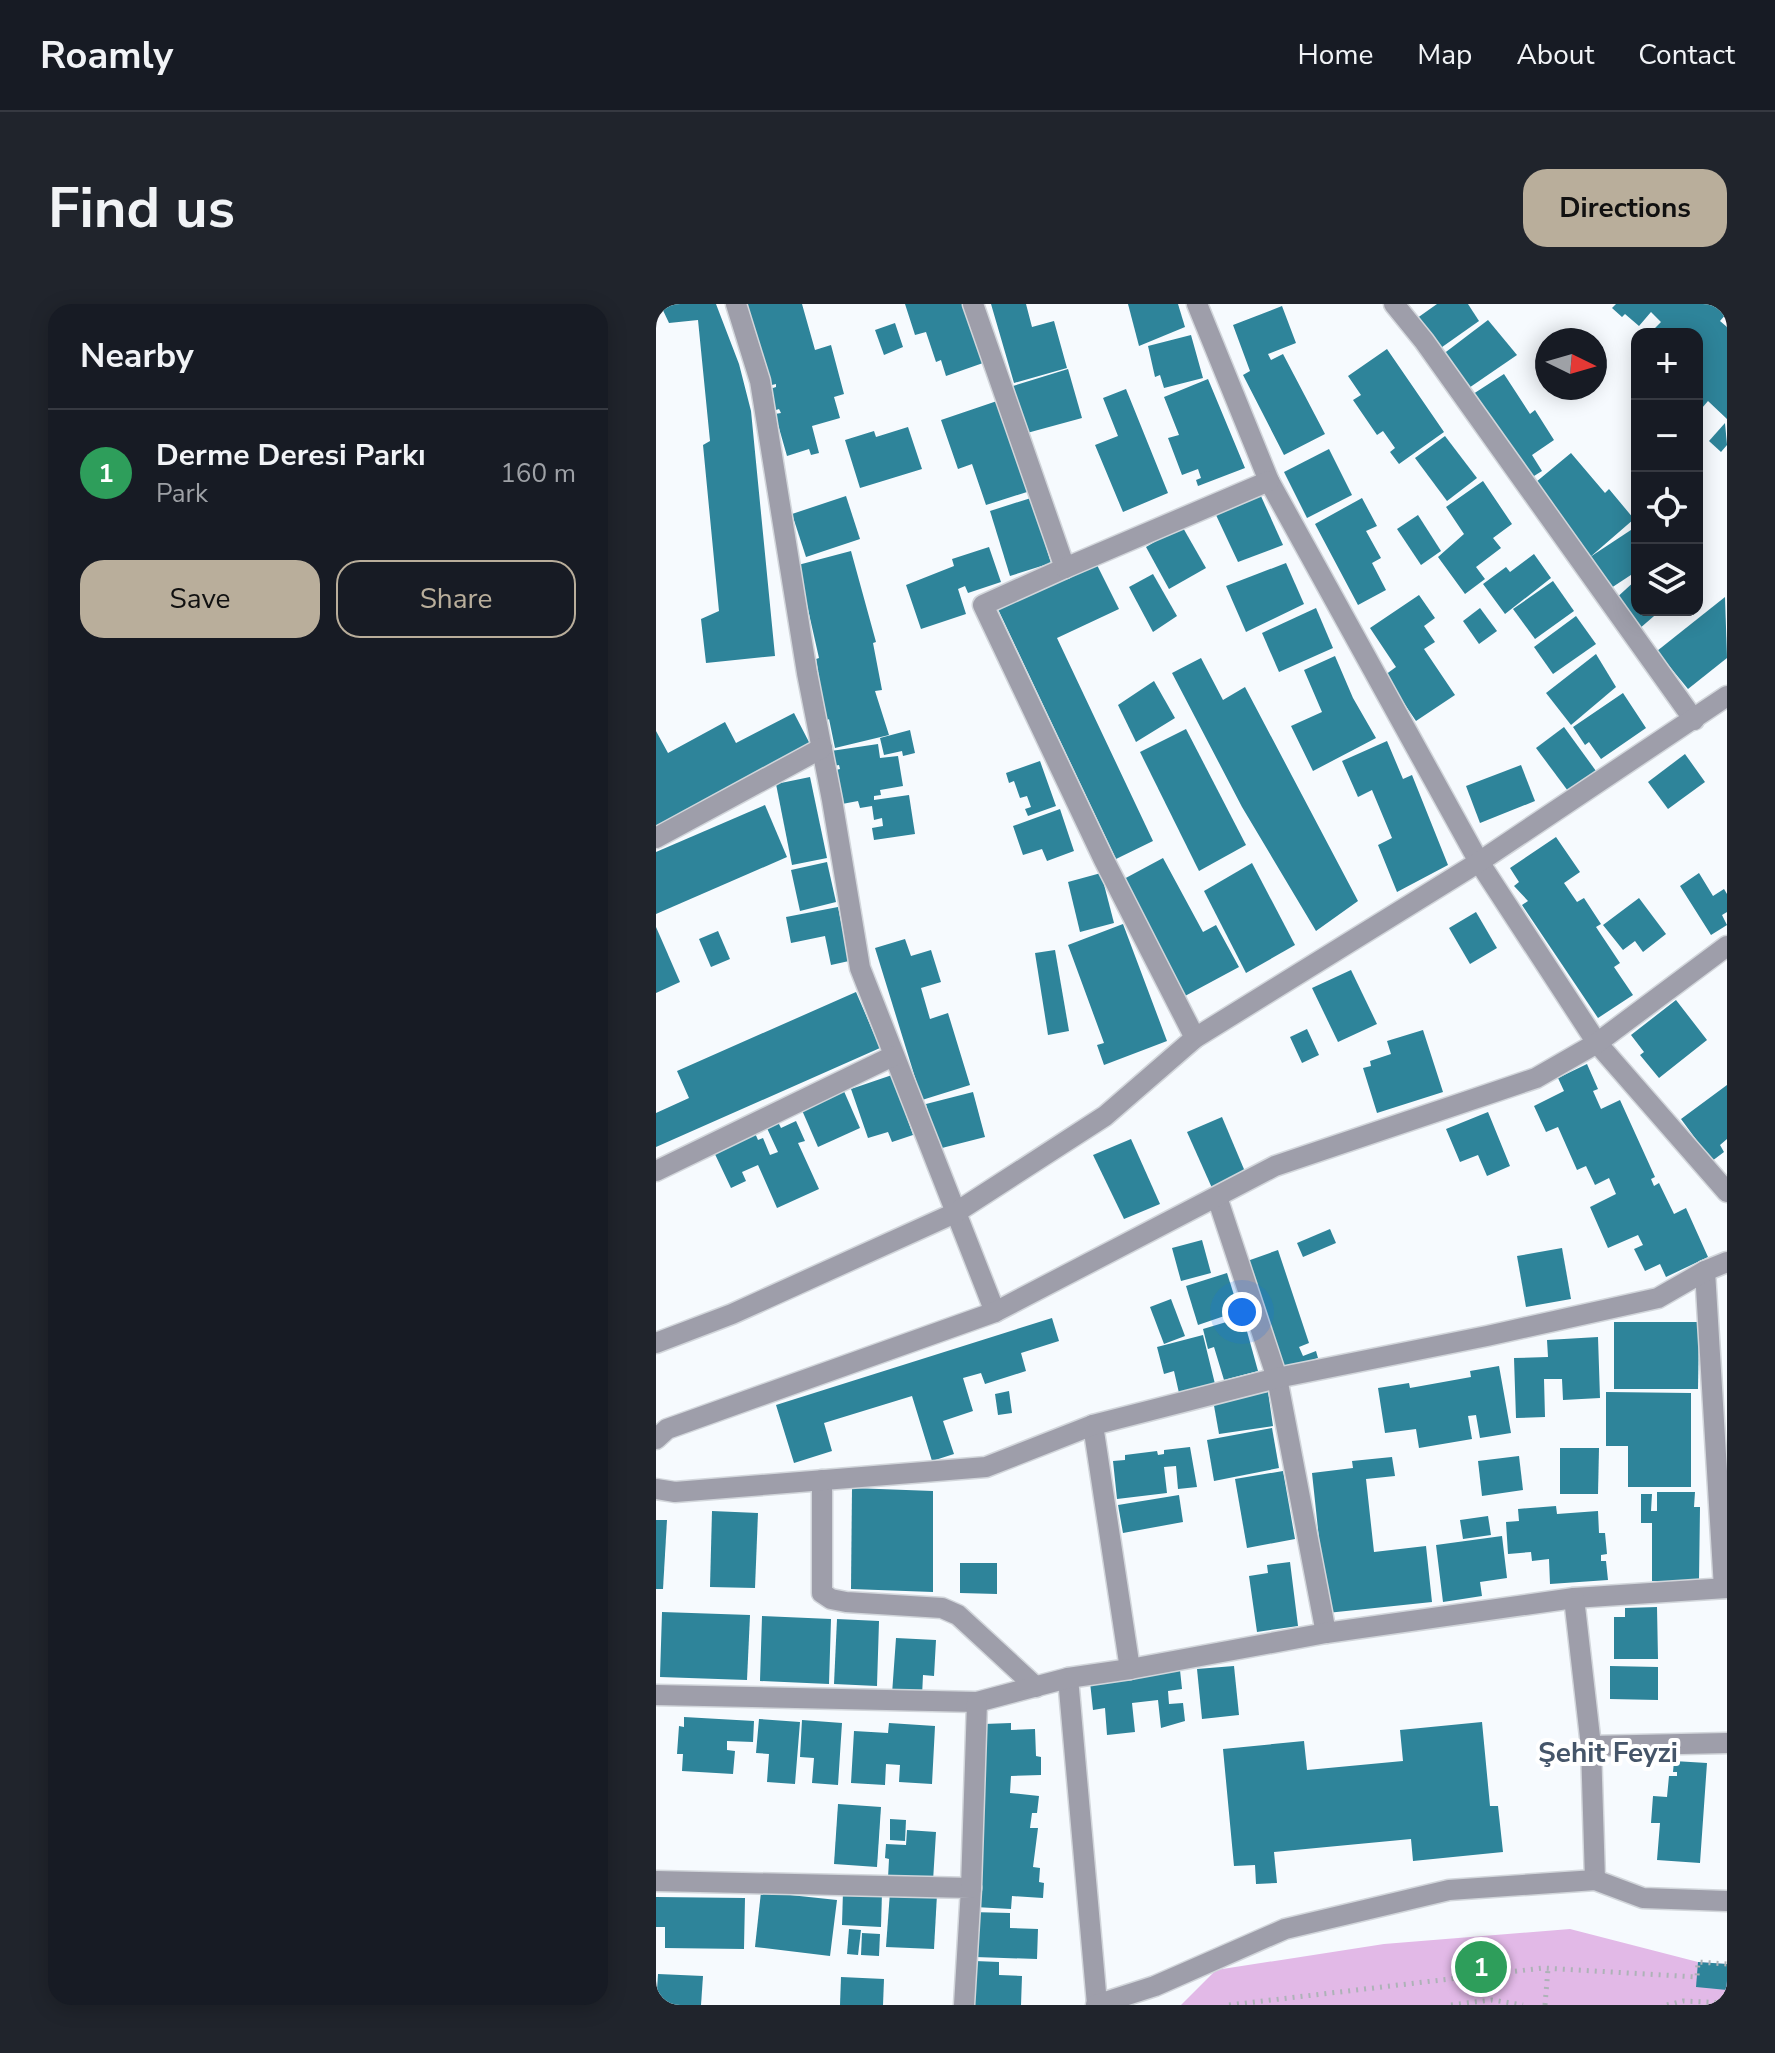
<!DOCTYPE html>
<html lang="en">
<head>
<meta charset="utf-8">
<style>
	:root { --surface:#171b24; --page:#20242c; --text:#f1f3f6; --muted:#9ea1a6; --line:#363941; --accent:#b9ae9b }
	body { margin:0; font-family:"Nunito Sans",sans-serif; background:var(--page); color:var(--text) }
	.controls { position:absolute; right:24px; top:24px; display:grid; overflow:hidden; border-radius:16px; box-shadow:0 4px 20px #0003 }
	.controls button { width:72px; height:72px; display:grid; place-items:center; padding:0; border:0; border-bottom:2px solid var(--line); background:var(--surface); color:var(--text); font:40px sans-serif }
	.compass { position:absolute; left:879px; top:24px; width:72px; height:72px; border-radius:50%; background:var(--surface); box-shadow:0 4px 20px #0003; rotate:95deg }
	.you { position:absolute; left:586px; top:1008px; width:28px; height:28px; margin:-20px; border:6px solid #fff; border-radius:50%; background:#1a73e8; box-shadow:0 0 0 12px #1a73e833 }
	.badge { display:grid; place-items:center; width:52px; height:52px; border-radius:50%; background:var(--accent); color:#fff; font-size:26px; font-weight:700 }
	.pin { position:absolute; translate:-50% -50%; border:4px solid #fff; box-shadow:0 2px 8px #0006 }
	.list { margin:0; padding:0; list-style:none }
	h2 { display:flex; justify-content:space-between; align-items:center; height:104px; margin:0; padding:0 32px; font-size:34px }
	h2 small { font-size:26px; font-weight:400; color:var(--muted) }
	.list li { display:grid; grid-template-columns:52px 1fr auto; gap:24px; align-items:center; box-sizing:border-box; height:128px; padding:0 32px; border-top:2px solid var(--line) }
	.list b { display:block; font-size:30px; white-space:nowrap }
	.list p { margin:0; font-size:26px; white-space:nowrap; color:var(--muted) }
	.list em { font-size:26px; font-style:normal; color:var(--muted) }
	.actions { display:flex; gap:16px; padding:24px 32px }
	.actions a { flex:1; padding:18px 0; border:2px solid var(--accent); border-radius:24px; text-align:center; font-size:28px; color:var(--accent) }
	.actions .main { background:var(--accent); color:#111 }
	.icon { flex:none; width:44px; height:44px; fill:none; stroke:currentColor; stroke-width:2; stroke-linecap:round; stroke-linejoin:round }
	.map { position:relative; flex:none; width:1071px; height:1701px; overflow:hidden; border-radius:24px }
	header { display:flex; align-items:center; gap:48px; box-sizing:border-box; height:112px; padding:0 40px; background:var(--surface); border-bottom:2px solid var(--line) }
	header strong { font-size:38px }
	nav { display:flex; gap:44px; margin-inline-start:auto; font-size:28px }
	.intro { display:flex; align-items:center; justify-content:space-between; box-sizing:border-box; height:192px; padding:0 48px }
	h1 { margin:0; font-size:56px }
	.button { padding:20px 36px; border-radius:24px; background:var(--accent); color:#111; font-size:28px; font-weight:700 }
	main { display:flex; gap:48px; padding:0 48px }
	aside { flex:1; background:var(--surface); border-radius:24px; box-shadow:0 4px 20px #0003 }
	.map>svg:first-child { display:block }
	.green { fill:#e2b9e7 }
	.building { fill:#2e849a }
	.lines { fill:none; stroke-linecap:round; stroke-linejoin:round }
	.minor-casing { stroke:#d2d6db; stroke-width:23 }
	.path { stroke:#adb2b7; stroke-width:5; stroke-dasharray:2 6; stroke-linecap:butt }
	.minor { stroke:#9e9eaa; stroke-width:20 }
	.labels { text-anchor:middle; stroke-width:8; stroke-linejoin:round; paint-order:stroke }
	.district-label { font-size:28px; font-weight:bold; fill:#455569; stroke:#fff }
</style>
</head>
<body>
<header>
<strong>Roamly</strong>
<nav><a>Home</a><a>Map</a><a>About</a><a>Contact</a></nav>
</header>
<div class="intro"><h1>Find us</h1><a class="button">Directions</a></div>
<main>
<aside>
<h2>Nearby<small></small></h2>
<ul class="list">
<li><span class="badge" style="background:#2e9e5b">1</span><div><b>Derme Deresi Parkı</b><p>Park</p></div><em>160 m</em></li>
</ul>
<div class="actions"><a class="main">Save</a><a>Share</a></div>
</aside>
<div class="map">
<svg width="1071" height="1701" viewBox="0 0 1071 1701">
	<rect width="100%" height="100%" fill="#f6fafe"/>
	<path class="green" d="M914,1625L1042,1658L1071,1660V1701H525L560,1666L728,1640Z"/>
	<g class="building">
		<path d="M4,0H60L83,60L95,107L119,352L50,359L45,315L63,307L47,141L54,137L42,16L13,19Z"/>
		<path d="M89,0H146L159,46L175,41L188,90L178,93L184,114L156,122L163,149L155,151L153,145L131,152L119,110L125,109L123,105L120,106L114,85L120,83V80L112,82Z"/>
		<path d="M249,0H307L327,59L290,72L285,56L280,58L270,28L259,31Z"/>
		<path d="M335,0H370L376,23L398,17L411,64L358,79Z"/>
		<path d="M472,0H522L529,23L483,42Z"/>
		<path d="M781,0H812L823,17L779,48L757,17Z"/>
		<path d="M960,0H1059L1070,10L1064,17L1071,23V115L1052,97L1046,104L1041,99V79L1047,73L1041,68V30H999L996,27L1005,18L995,8L983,22L969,10L966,13L956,4Z"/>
		<path d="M626,2L640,39L612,50L615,56L627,50L669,130L628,151L587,71L594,67L577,21Z"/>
		<path d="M832,16L861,51L807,88L782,54Z"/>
		<path d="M239,19L247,43L228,51L219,26Z"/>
		<path d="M535,31L547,74L508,84L504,71L499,73L492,42Z"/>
		<path d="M731,45L788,128L743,160L734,148L739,144L727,127L721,131L697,96L705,91L692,72Z"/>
		<path d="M412,65L426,114L371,129L357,82Z"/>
		<path d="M848,70L874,110L879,106L898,136L876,151L886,167L870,177L814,92Z"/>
		<path d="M552,75L589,164L542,182L540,176L545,174L542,165L526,171L512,134L523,131L508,93Z"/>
		<path d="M470,85L512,189L467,208L439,141L462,132L447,94Z"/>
		<path d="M341,97L371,188L330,201L316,160L302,165L285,116Z"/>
		<path d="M1069,119L1071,141L1065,148L1053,137Z"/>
		<path d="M252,123L266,165L204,184L189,136L218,127L220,133Z"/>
		<path d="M789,132L821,174L791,197L759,154Z"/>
		<path d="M673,145L696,191L651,214L628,168Z"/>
		<path d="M915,149L949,189L953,185L978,215L933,254L874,183Z"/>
		<path d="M827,177L856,220L837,234L845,244L820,263L829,275L809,290L782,253L808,230L790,203Z"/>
		<path d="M604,190L627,241L582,258L560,211Z"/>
		<path d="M190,192L204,235L150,253L136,210Z"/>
		<path d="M375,194L395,259L354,272L334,207Z"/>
		<path d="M706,194L721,222L710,227L725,254L716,259L730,286L702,301L659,220Z"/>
		<path d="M762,211L785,247L765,261L741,225Z"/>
		<path d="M526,222L550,264L513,285L490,243Z"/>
		<path d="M981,222V267L952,286L931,255Z"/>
		<path d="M333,243L345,278L312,289L309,282L302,285L310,310L265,325L250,281L298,262L296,255Z"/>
		<path d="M195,247L220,338L217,339L226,386L219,387L233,431L179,444L173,415L170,417L160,355L163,354L142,261Z"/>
		<path d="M878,250L895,274L849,310L827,280L850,263L854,268Z"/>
		<path d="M439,257L463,305L401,334L497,537L460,555L341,303Z"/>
		<path d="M630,259L648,300L590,328L570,282Z"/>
		<path d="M497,270L521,312L497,328L473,283Z"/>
		<path d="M981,275V306H1005L983,325L957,297Z"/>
		<path d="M897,277L918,307L879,335L857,305Z"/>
		<path d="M763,291L779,314L768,322L779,338L768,345L799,391L760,417L729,371L740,363L714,324Z"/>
		<path d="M1069,293L1071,354L1032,385L1001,347Z"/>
		<path d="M660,304L677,344L623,368L606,329Z"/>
		<path d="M824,304L841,327L823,340L807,317Z"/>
		<path d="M920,312L940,340L897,370L878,343Z"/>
		<path d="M940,350L960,383L915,421L890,389Z"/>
		<path d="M679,352L697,394L720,434L657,467L635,422L666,408L648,366Z"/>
		<path d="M545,354L567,396L589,383L702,597L660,627L586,503L516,369Z"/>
		<path d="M498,377L519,414L480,438L462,401Z"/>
		<path d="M967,389L990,424L945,455L933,438L929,441L917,423Z"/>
		<path d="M138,409L154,440L0,522V427L12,449L69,418L80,439Z"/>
		<path d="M908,423L940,467L912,487L880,444Z"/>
		<path d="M530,425L590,541L543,567L484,448Z"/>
		<path d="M254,426L259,449L247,452L246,447L228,451L224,434Z"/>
		<path d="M731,437L747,475L756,471L792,561L741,588L722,541L736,534L716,486L702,493L686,457Z"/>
		<path d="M222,440L224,454L242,452L247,482L224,486L225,491L218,492V496L253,491L259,530L218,536L216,524L227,522L226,514L218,516L216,502L204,504L202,497L186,500L176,467L184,465L183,461L177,462L175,447Z"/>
		<path d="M1029,450L1049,478L1012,505L992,478Z"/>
		<path d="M384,457L400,502L372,512L369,505L375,503L371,492L364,494L358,477L353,479L350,469Z"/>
		<path d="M865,461L879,497L824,519L810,482Z"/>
		<path d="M154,473L171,554L136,561L120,480Z"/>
		<path d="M109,501L131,553L0,610V548Z"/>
		<path d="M404,505L418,547L391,557L386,545L367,551L357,522Z"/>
		<path d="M900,533L924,568L908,579L921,598L928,594L945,620L940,623L964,659L958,663L977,691L942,714L866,601L872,597L858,582L863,578L854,564Z"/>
		<path d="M507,554L547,628L560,621L583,663L529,692L466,576Z"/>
		<path d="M171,558L180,598L144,607L135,566Z"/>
		<path d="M596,559L639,641L590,669L548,587Z"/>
		<path d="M445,569L458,619L424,628L412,578Z"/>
		<path d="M1043,569L1057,592L1068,585L1071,590V608L1066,611L1071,621L1055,631L1024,582Z"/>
		<path d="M983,594L1010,630L987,648L979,637L967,646L947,621Z"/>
		<path d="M182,603L193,657L175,661L169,632L135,639L130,613Z"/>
		<path d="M820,608L841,644L814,660L793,624Z"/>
		<path d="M467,620L511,737L448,761L441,741L448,739L412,641Z"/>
		<path d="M0,623L24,678L0,689Z"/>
		<path d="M62,627L74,655L55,663L43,635Z"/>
		<path d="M249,635L255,652L275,646L285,678L265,684L274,715L292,709L314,781L266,796L219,644Z"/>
		<path d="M399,646L413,727L392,731L379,649Z"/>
		<path d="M695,666L721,720L682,738L656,684Z"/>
		<path d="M200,688L224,744L0,843V809L33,794L21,767Z"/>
		<path d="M1020,696L1051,736L1003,774L984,751L988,748L975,731Z"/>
		<path d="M651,725L663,751L646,759L634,733Z"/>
		<path d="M767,726L787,788L721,809L707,764L715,762L714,757L735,750L731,737Z"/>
		<path d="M931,760L942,785L937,787L945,805L964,796L999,873L995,875L998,882L1003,879L1018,910L1030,904L1052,953L1010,973L1004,960L989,967L978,945L987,941L982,931L952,944L934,903L960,890L953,874L939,881L930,862L921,866L902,823L890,828L878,802L908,787L902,774Z"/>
		<path d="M236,771L257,831L236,838L232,828L212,834L195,785Z"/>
		<path d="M1071,781V835L1064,841L1068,848L1056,857L1025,815Z"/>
		<path d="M187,785L204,824L162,843L145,804Z"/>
		<path d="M317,788L329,833L282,845L270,800Z"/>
		<path d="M832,808L854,862L831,872L822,851L804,858L790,825Z"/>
		<path d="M566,813L590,870L556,884L531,828Z"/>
		<path d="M121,816L125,824L140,817L149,837L142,839L163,885L121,904L102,861L86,868L90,877L75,884L57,846L98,827L102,836L107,834L114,851L122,848L110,822Z"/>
		<path d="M475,835L504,900L468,915L437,851Z"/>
		<path d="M674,925L680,939L647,953L641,939Z"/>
		<path d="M546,936L555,969L525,977L516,944Z"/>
		<path d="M906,944L915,995L870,1003L861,952Z"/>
		<path d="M622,946L653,1039L643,1043L647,1052L660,1047L662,1054L621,1068L580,961Z"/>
		<path d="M571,969L583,1007L542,1021L530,982Z"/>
		<path d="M515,995L529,1032L508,1040L494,1003Z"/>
		<path d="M587,1013L602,1067L568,1076L558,1043L552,1045L547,1025Z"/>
		<path d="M396,1014L403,1037L365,1049L370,1067L329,1080L325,1069L307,1074L317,1107L287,1117L298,1150L276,1157L256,1092L168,1119L176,1147L138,1159L120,1101Z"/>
		<path d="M958,1018H1043L1042,1085H958Z"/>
		<path d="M547,1031L559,1080L523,1089L518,1067L508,1070L501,1043Z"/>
		<path d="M942,1033L944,1094L907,1096L906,1075H888L889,1113L860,1114L858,1054L892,1053L891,1036Z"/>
		<path d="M843,1062L855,1129L824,1134L820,1111L812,1112L816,1135L763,1144L760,1125L729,1129L722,1084L753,1079L754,1084L815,1073L814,1067Z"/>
		<path d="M353,1087L356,1109L342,1111L339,1090Z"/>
		<path d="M612,1088L617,1122L563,1130L557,1096Z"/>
		<path d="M950,1088L1035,1089V1183H972V1142H950Z"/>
		<path d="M616,1124L623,1164L558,1177L551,1136Z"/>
		<path d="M534,1143L541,1183L522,1185L520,1162L508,1163L511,1189L461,1195L457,1157L469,1156V1151L501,1147L502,1151L508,1150V1146Z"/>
		<path d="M904,1144H943L942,1190H904Z"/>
		<path d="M863,1152L867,1186L826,1192L822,1157Z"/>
		<path d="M736,1153L739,1172L710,1175L718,1248L770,1242L776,1298L671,1309L656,1169L697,1164L696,1157Z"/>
		<path d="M627,1167L639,1235L591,1244L579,1175Z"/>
		<path d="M196,1184L277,1187V1288L195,1285Z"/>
		<path d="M1001,1188H1039L1038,1203H1044L1043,1277H996V1219H985V1190H996L995,1207H1001Z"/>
		<path d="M523,1191L527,1218L467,1229L462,1201Z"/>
		<path d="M900,1202L901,1210L942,1207L943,1229H949L951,1250L945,1251V1257H950L952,1276L894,1280L893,1255L876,1257L875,1248L852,1250L850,1218L863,1217L862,1205Z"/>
		<path d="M56,1207L102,1209L99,1284L54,1283Z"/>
		<path d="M832,1212L835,1231L807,1235L804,1216Z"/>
		<path d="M0,1216H11L7,1285H0Z"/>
		<path d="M846,1232L851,1274L824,1278L826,1292L787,1298L780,1241Z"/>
		<path d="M634,1258L642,1322L601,1328L593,1272L612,1269L611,1261Z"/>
		<path d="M304,1259H341V1290L304,1289Z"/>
		<path d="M1001,1303L1002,1355H958V1313H969V1304Z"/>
		<path d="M6,1308L94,1311L91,1376L4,1373Z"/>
		<path d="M106,1312L175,1315L173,1380L104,1377Z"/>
		<path d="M181,1315L223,1317L221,1382L178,1380Z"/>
		<path d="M240,1334L280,1336L278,1372L267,1371L266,1392L236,1390Z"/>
		<path d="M578,1362L583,1411L546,1415L541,1365Z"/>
		<path d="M954,1362L1002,1363V1396L954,1395Z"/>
		<path d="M524,1366L526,1385L512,1387L513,1400L527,1399L529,1417L505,1424L502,1396L476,1399L479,1428L451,1431L449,1404L437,1406L434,1378Z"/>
		<path d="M28,1413L98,1417L97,1438L71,1437V1446L79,1447L77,1470L26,1467L27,1450H21L23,1422L28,1423Z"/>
		<path d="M103,1415L144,1418L139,1480L111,1478L113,1450L100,1449Z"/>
		<path d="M146,1416L186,1419L182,1481L156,1479L158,1454L144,1453Z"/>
		<path d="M826,1418L834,1502H842L847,1548L757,1557L755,1535L618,1548L621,1579L600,1580L599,1561L578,1562L567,1445L648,1437L651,1466L747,1457L744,1426Z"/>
		<path d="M233,1419L279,1422L276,1480L243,1478L244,1461L230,1460L229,1481L195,1479L198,1427L232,1429Z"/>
		<path d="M355,1419V1426L379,1425L380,1452L385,1453V1471L355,1472L354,1489L383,1492L381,1509H376L374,1524H382L377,1563L384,1564L383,1578L388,1579L387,1594L356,1592L355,1605L319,1603L328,1420Z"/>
		<path d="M1018,1457L1051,1459L1044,1559L1001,1556L1004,1519H995L997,1492L1011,1493L1013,1472H1021V1468H1017Z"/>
		<path d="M182,1500L225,1503L221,1563L178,1560Z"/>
		<path d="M234,1515L250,1516L249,1537L234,1536Z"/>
		<path d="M251,1526L280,1528L277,1577L232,1574L233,1555L229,1554L230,1540L250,1541Z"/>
		<path d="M187,1587L226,1588L225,1623L186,1621Z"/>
		<path d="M105,1588L181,1596L174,1652L99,1643Z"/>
		<path d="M234,1588L281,1590L278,1645L230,1643Z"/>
		<path d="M0,1593L89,1594L88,1645L9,1644V1623H0Z"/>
		<path d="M315,1608L354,1609V1624L382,1625L381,1655L319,1653V1657L343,1658V1671L366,1672L365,1701H311Z"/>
		<path d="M193,1625L205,1626L202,1651L191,1650Z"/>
		<path d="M206,1629L224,1630L223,1652L205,1651Z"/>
		<path d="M1042,1658L1071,1660V1686L1040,1683Z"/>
		<path d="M2,1670L47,1672L45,1701H0Z"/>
		<path d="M185,1673L228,1675L227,1701H184Z"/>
	</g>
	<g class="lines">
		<defs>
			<g id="minor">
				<path d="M80,0L104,77L151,369L176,496L204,664L339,1008"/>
				<path d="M317,0L409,264L327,301L448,556L539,734"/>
				<path d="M541,0L613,177L823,558L941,739L1071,888"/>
				<path d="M738,0L768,37L1038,416"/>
				<path d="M409,264L613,177"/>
				<path d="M0,534L166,444"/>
				<path d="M0,867L237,752"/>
				<path d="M561,893L621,1074L670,1329"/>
				<path d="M1049,967L1068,1284"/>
				<path d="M0,1039L76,1010L299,909L449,812L539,734L823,558L1071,392"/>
				<path d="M437,1121L474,1365"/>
				<path d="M0,1135L11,1125L339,1008L619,862L880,774L941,739L1071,642"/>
				<path d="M166,1176V1289L175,1295L190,1298L286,1304L302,1311L380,1383"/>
				<path d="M0,1185L19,1188L330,1163L437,1121L621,1074L831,1032L1002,994L1049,967L1071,958"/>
				<path d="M918,1294L1071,1284"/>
				<path d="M412,1374L441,1700"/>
				<path d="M0,1391L321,1398L412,1374L474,1365L670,1329L918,1294L935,1442"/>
				<path d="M939,1576L935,1442L1071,1439"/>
				<path d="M0,1577L315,1584L308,1701"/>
				<path d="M315,1584L321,1398"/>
				<path d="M440,1701L499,1682L629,1625L793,1586L939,1576L987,1594L1071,1597"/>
			</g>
		</defs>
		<use href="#minor" class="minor-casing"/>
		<g class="path">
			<path d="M573,1701L887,1664L1041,1673L1042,1658L1071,1660"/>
			<path d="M795,1701L836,1696L867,1701"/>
			<path d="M889,1701L892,1665"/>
			<path d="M1011,1701L1027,1697L1071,1699"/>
		</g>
		<use href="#minor" class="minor"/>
	</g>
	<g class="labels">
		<g class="district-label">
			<text x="952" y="1458">Şehit Feyzi</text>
		</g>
	</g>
</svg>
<div class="controls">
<button>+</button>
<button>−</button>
<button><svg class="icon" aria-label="locate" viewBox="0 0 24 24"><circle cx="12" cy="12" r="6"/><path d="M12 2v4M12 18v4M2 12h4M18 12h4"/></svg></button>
<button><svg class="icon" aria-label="layers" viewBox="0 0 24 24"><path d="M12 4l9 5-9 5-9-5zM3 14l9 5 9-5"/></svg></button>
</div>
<svg class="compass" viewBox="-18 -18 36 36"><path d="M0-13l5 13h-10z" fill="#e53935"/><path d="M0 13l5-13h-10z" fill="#9ea1a6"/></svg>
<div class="you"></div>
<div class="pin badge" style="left:825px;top:1663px;background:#2e9e5b">1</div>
</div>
</main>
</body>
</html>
